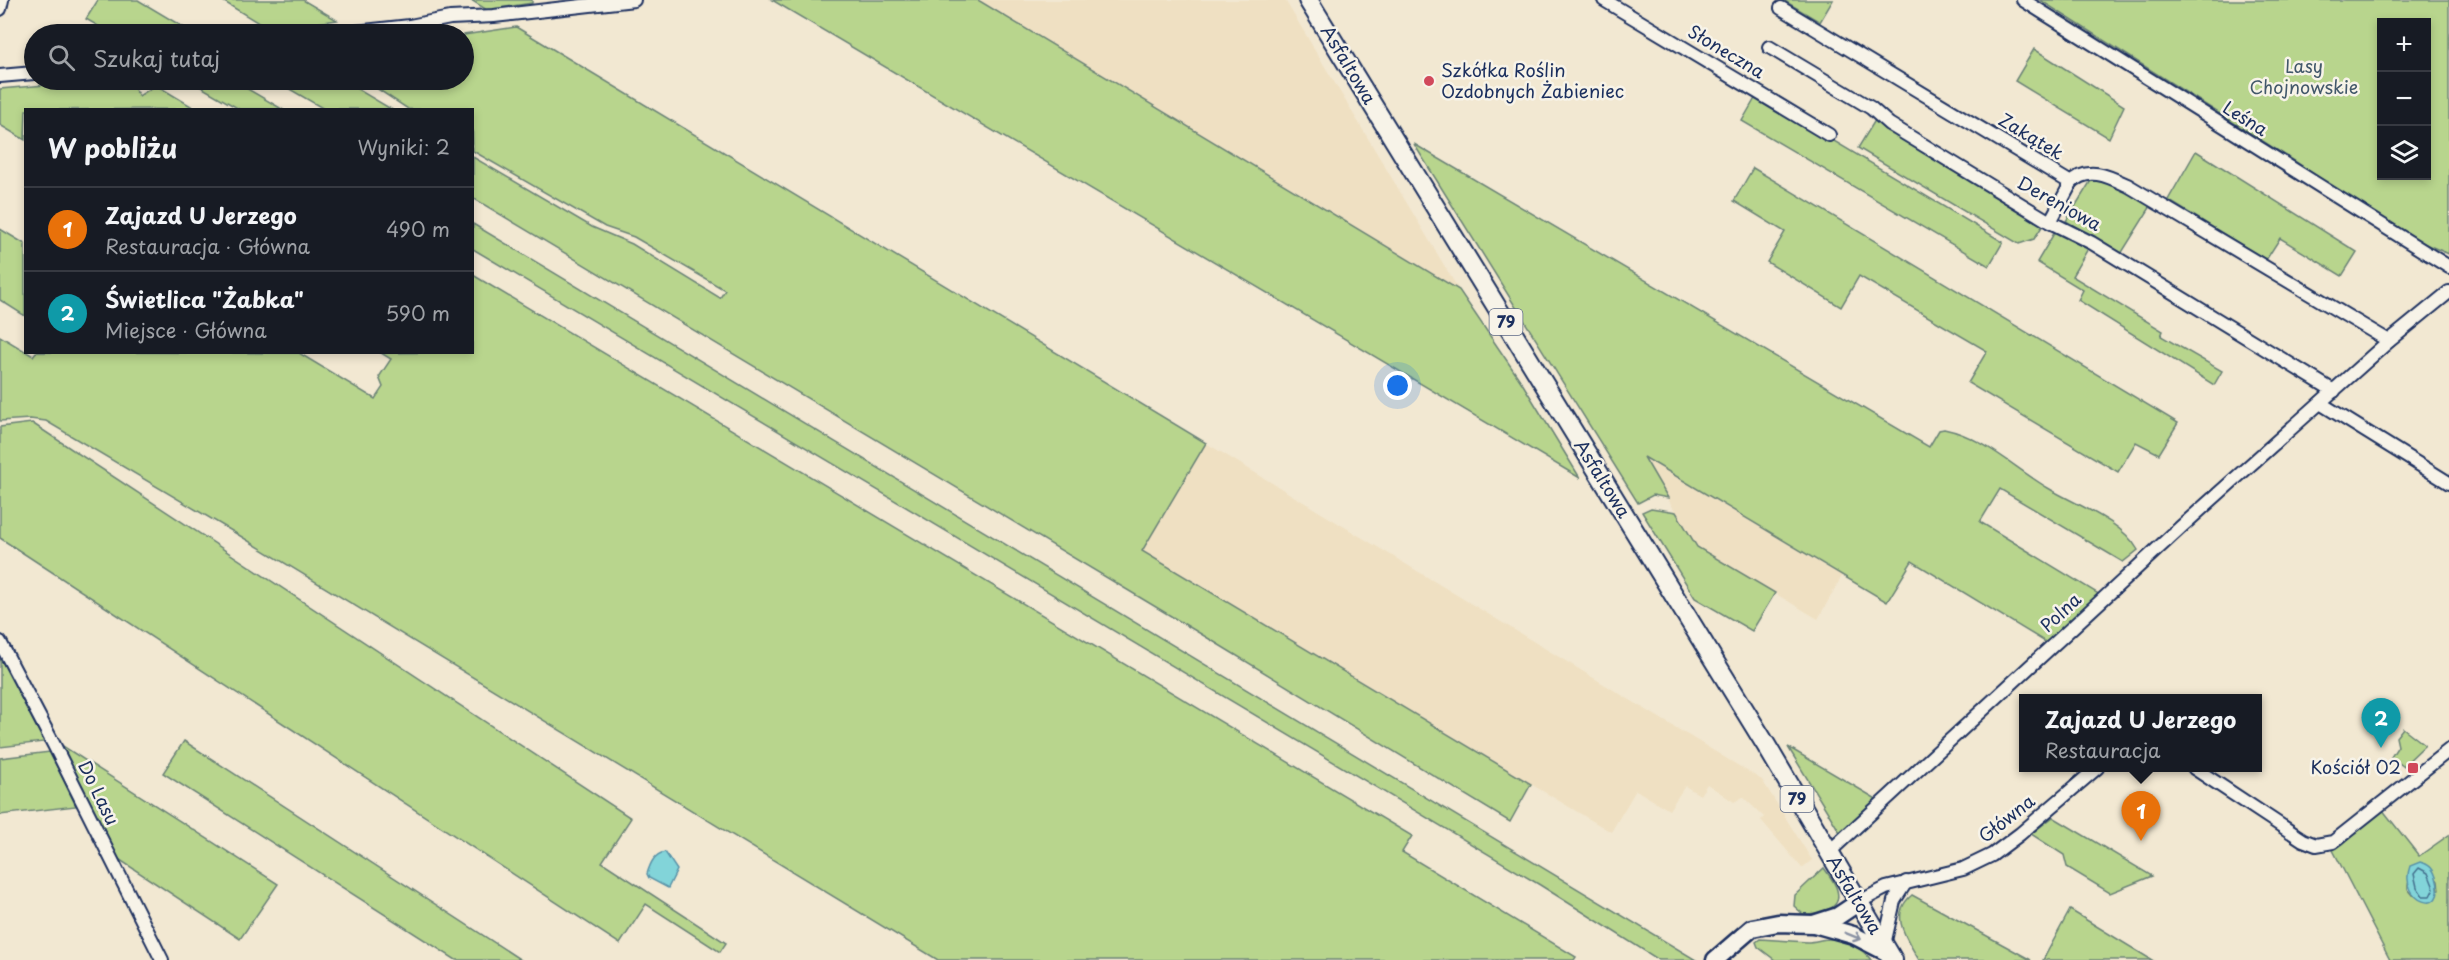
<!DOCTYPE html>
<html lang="pl">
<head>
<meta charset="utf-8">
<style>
	:root { --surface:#171b24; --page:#20242c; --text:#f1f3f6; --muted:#9ea1a6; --line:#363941; --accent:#d1495b }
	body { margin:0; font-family:"Playpen Sans",sans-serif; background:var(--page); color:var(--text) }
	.controls { position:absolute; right:18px; top:18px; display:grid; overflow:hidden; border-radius:0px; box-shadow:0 3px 9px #0003 }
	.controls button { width:54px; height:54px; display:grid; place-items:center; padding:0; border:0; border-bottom:2px solid var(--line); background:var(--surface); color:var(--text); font:30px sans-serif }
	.you { position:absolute; left:1398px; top:386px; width:21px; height:21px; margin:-15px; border:4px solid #fff; border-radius:50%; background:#1a73e8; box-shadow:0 0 0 9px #1a73e833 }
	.badge { display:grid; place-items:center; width:39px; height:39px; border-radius:50%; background:var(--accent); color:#fff; font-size:20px; font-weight:700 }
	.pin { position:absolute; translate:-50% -50px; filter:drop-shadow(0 2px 3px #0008) }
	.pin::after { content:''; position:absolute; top:32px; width:21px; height:18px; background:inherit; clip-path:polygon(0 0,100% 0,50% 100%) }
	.popup { position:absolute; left:2019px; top:694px; width:243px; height:78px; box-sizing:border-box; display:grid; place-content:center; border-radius:0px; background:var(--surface); filter:drop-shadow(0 2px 4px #0005); font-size:20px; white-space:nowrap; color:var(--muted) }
	.popup b { font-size:22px; color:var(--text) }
	.popup::after { content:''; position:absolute; left:50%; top:100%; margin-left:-12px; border:12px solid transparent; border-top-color:var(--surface) }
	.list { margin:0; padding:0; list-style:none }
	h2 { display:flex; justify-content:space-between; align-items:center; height:78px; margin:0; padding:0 24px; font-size:26px }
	h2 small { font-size:20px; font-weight:400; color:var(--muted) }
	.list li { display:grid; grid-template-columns:39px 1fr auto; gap:18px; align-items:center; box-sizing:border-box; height:84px; padding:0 24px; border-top:2px solid var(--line) }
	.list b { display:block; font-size:22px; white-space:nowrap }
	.list p { margin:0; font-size:20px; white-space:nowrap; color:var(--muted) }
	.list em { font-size:20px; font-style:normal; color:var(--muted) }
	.icon { flex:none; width:33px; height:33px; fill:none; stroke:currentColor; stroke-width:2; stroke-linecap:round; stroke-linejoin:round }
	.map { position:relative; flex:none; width:2449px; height:960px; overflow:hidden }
	.search { position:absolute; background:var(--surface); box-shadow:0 3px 9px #0003; left:24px; top:24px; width:450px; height:66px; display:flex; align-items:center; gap:15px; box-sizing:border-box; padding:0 21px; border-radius:33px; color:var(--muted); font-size:22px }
	.panel { position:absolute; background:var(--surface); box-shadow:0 3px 9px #0003; left:24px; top:108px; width:450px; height:246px; border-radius:0px }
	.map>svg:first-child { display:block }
	.built { fill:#efe0c2 }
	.green { fill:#b8d58d; stroke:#6a8276; stroke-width:1.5; fill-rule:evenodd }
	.water { fill:#82d4d9; stroke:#5992a8; stroke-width:1.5 }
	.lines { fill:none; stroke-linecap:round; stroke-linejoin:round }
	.shore { stroke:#44718f; stroke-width:1.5 }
	.street-casing { stroke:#1b2f5e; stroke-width:16 }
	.secondary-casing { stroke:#1b2f5e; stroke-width:21 }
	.primary-casing { stroke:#1b2f5e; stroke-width:22 }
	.street { stroke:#f7f3e8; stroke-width:12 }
	.secondary { stroke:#f7f3e8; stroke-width:16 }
	.primary { stroke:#f7f3e8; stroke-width:18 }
	.oneway { stroke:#8991a3 }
	.poi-dot { fill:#d1495b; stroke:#f7f3e8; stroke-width:2 }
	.labels { text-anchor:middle; stroke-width:5; stroke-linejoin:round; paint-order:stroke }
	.shield { fill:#f7f3e8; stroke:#5d6a87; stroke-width:1.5 }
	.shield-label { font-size:16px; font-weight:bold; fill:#1b2f5e }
	.street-label { font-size:18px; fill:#1b2f5e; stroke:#f7f3e8 }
	.park-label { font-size:18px; fill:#42586a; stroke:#f7f3e8 }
	.poi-label { font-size:18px; fill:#1b2f5e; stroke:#f7f3e8; text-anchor:start }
</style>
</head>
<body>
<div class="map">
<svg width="2449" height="960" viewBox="0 0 2449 960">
	<rect width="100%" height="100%" fill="#f2e8d2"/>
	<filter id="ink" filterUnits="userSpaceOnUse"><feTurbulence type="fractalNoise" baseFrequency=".0167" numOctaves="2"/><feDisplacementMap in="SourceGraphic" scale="12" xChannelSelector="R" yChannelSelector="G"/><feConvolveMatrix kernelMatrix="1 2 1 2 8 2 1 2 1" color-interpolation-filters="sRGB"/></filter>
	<g filter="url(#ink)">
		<g class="built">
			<path d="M978,0H1285L1459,290L1048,43Z"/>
			<path d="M1206,443L1762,780L1812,860L1802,868L1761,820L1764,817L1743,797L1734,802L1707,784L1700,795L1685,786L1669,810L1636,790L1611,832L1142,551Z"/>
			<path d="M1642,456L1842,576L1818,619L1697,547Z"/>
		</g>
		<g class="green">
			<path d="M98,0H138L195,34H112L86,19Z"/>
			<path d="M221,0H303L337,20L270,30Z"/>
			<path d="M471,0H532V3L487,10Z"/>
			<path d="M772,0H978L1459,290L1522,383L1580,478Z"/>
			<path d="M1783,0H1833L1820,22Z"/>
			<path d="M2040,0H2449V254L2404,235L2296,162ZM2382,22H2426V176H2382Z"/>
			<path d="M516,27L1206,443L1142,551L1531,784L1510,822L1211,640L473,198V157L592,227L632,244L720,298L725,290L634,237L605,227L473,151L472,110L408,109L364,80H464V35Z"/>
			<path d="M2034,49L2124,106L2109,138L2015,81Z"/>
			<path d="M103,80H129L139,96L156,85L196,109L26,110L25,140L0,125V89Z"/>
			<path d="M189,80H232L282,109H239Z"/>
			<path d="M274,80H346L357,89L391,109H324Z"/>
			<path d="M1757,95L2003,242L1989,266L1742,121Z"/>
			<path d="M1877,117L2045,222L2034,239L2019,244L1858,148Z"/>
			<path d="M1414,144L1929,447L1939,430L1944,429C1984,437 2014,468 2048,488C2076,505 2121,520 2138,550L2123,562L2000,489L1980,522L2102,596L2047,643L1912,561L1887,602L1644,457L1668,498L1653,495L1638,503Z"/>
			<path d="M2196,151L2357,252L2342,276L2280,238L2266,260L2168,200Z"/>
			<path d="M1753,168L2178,423L2159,454L2136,442L2118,472L1968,383L1987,351L1859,276L1841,307L1767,262L1785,232L1734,201Z"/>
			<path d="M2103,177L2151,206L2121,254L2066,221L2092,179Z"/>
			<path d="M473,224L1696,960H1659L1540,885L473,249Z"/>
			<path d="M0,229L25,244V316L0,300Z"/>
			<path d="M2056,230L2089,247L2072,276L2163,331L2161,336L2222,371L2214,385L2078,300L2083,290L2037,262Z"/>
			<path d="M473,275L1412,836L1402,852L1576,957L1574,960H938L242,537L46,421L30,419L0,421V336L33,356L36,352L299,353L375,399L383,387L379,377L391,359L381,353L472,352Z"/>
			<path d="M32,423L631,818L602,862L726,943L720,952L646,904L620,944L0,538V427Z"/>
			<path d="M1651,508L1676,512L1697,547L1775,593L1752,631L1695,598L1642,512Z"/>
			<path d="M0,655L44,742L0,747Z"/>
			<path d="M2403,728L2425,745L2403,766L2391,757L2398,746L2396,737Z"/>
			<path d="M184,741L521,960H456L163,773Z"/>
			<path d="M58,743L278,884L240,939L117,858Z"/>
			<path d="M1788,747L1878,800L1841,834Z"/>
			<path d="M50,752L76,806L0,815V758Z"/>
			<path d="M2382,809L2419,856L2449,835V960H2390L2333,850L2343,844ZM2433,875L2438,881L2439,889L2428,899L2413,895L2408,889V884Z"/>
			<path d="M2053,817L2152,876L2110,893L2067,867L2064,855L2031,834Z"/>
			<path d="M1824,868C1828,874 1835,882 1837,890C1843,911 1817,914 1803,914L1794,906L1795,895Z"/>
			<path d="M1912,895L2031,960H1919C1907,939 1888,915 1912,895Z"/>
			<path d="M2070,910L2152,960H2043Z"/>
			<path d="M1760,939C1775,940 1791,941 1807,942C1815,942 1822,939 1830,939C1844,939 1863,948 1871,960H1775L1758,947L1756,942Z"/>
		</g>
		<g class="water">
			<path d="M665,852L677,870L668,888L649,878L647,874C650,864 654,854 665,852Z"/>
			<path d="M2420,862C2429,864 2433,868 2436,877C2449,920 2397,902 2410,866Z"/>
		</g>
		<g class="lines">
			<path class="shore" d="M2419,868L2428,873L2434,888L2430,896H2423L2417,887L2414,874Z"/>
			<defs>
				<g id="street">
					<path d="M1604,0L1829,135"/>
					<path d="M2023,0L2449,267"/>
					<path d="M1781,8L2071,183C2088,165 2110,177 2129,186L2389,341"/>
					<path d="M0,9L2,0"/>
					<path d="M337,34L410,26L450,18L494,16L634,0"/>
					<path d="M1769,47L1871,108L1889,124L2050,222L2092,243L2334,391"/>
					<path d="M0,76L34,73"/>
					<path d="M2050,222L2071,183"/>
					<path d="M2320,403L2449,483"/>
					<path d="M0,642L54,745L162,960"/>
					<path d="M2194,768L2303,840L2316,845L2333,842L2449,750"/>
					<path d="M1829,852L2181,527L2389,341L2449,292"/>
					<path d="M1859,902L1886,888L1963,869L1992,855L2020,834L2097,768"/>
					<path d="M1884,945L1894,901L1906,882"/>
				</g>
				<g id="secondary">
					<path d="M1814,924L1853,935L1890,954"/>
					<path d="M1715,960L1752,928L1778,923L1813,924L1838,916L1859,902"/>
				</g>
				<path id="primary" d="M1308,0L1766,745L1893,960"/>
			</defs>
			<use href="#street" class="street-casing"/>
			<use href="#secondary" class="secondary-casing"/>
			<use href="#primary" class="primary-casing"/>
			<use href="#street" class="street"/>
			<use href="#secondary" class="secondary"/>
			<use href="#primary" class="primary"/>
		</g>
		<defs><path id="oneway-shaft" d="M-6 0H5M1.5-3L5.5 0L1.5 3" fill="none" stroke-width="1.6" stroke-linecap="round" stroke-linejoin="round" transform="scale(1.5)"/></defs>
		<use class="oneway" href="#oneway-shaft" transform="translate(1853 936) rotate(22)"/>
	</g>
	<g class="poi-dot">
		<circle cx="1429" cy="81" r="6"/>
		<rect x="2407" y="762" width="12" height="12" rx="3"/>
	</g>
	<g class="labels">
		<g class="shield">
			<rect x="1489.5" y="309" width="33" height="26" rx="4.5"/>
			<rect x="1780.5" y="786" width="33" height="26" rx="4.5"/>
		</g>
		<g class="shield-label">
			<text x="1506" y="328">79</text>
			<text x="1797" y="805">79</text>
		</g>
		<g class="street-label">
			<text transform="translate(1726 52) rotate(31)" y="6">Słoneczna</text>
			<text transform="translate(1348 65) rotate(59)" y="6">Asfaltowa</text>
			<text transform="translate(2245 119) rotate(32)" y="6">Leśna</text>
			<text transform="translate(2031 137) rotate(31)" y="6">Zakątek</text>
			<text transform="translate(2059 204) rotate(29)" y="6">Dereniowa</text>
			<text transform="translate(1602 479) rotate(58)" y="6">Asfaltowa</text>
			<text transform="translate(2061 613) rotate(-43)" y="6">Polna</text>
			<text transform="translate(98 793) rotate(64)" y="6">Do Lasu</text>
			<text transform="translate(2007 819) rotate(-38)" y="6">Główna</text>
			<text transform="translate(1854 895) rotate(59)" y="6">Asfaltowa</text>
		</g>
		<g class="park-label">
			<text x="2304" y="73">Lasy<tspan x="2304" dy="21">Chojnowskie</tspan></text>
		</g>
		<g class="poi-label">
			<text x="1441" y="77">Szkółka Roślin<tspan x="1441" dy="21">Ozdobnych Żabieniec</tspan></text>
			<text x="2401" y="774" text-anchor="end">Kościół 02</text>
		</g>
	</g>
</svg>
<div class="controls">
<button>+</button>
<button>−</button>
<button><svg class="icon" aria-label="layers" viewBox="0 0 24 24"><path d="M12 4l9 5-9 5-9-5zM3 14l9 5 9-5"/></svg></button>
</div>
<div class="you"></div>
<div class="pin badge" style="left:2141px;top:841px;background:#e8710a">1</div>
<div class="popup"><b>Zajazd U Jerzego</b>Restauracja</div>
<div class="pin badge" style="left:2381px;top:748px;background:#0f9aa8">2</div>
<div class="search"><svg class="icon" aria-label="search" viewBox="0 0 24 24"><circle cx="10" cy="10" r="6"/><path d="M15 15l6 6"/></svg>Szukaj tutaj</div>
<section class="panel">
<h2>W pobliżu<small>Wyniki: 2</small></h2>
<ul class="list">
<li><span class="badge" style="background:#e8710a">1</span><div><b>Zajazd U Jerzego</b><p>Restauracja · Główna</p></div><em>490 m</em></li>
<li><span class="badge" style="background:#0f9aa8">2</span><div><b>Świetlica &quot;Żabka&quot;</b><p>Miejsce · Główna</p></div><em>590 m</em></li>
</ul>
</section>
</div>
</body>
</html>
